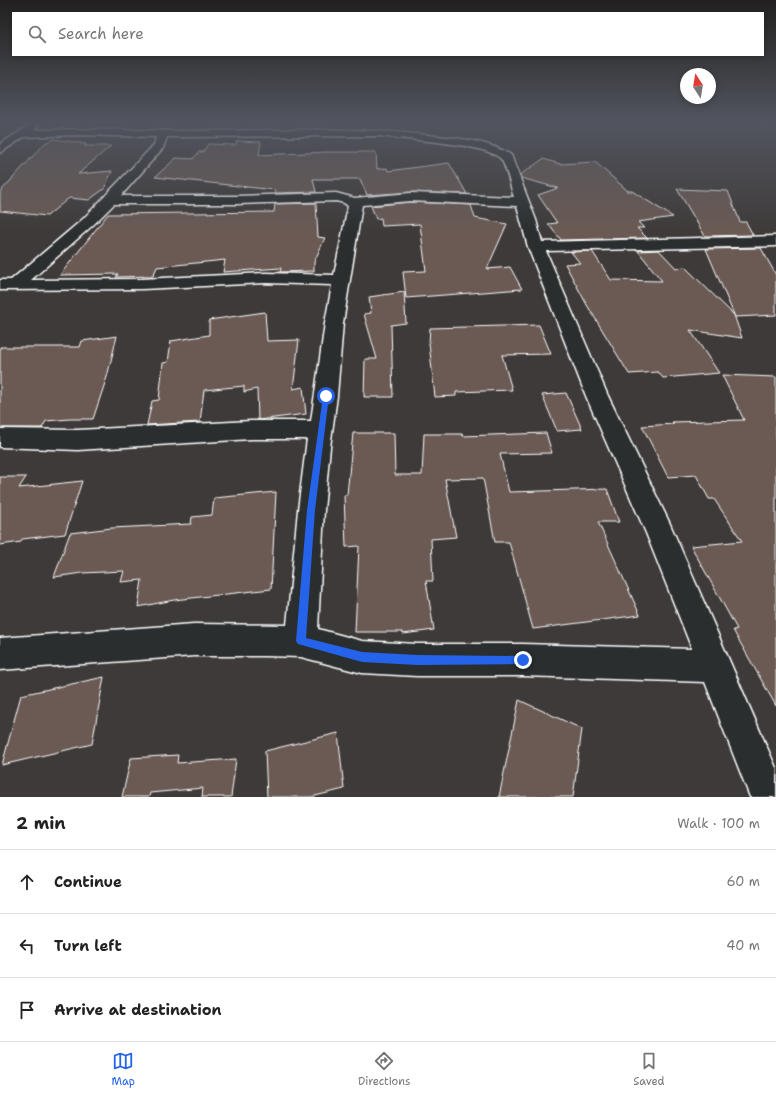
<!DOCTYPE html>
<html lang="en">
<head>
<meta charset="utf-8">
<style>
	:root { --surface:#fff; --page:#f6f6f6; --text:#222; --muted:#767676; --line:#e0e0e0; --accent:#2563eb }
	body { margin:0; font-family:"Shantell Sans",sans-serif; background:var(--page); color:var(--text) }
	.compass { position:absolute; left:680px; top:68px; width:36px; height:36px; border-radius:50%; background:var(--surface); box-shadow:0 2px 6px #0003; rotate:348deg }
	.stop { position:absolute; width:12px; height:12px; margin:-9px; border:3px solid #2563eb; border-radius:50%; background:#fff }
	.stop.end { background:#2563eb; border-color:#fff; box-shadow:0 1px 4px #0008 }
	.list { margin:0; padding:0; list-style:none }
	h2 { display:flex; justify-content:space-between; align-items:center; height:52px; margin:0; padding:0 16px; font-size:17px }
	h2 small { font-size:13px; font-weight:400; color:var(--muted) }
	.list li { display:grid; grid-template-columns:26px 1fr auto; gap:12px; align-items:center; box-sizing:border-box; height:64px; padding:0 16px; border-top:1px solid var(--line) }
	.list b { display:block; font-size:15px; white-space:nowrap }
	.list em { font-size:13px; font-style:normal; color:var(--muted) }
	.icon { flex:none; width:22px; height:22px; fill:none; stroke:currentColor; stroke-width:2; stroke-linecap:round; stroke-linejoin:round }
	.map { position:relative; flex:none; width:776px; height:797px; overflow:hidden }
	.search { position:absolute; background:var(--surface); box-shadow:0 2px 6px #0003; left:12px; right:12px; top:12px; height:44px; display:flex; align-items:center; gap:10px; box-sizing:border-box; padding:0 14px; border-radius:0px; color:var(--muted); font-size:15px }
	.sheet { height:244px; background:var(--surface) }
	nav { display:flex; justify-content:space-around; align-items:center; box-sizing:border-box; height:56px; border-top:1px solid var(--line); background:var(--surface); font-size:11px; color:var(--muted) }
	nav a { display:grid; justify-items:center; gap:2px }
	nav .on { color:var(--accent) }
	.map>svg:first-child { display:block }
	.building { fill:#6b5a53; stroke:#fff }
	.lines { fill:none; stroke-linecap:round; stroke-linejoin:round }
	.minor-casing { stroke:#fff; stroke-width:3 }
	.minor { fill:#2a2d2e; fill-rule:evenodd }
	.route { fill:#2563eb }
</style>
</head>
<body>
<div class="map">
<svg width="776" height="797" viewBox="0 0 776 797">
	<rect width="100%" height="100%" fill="#3e3a39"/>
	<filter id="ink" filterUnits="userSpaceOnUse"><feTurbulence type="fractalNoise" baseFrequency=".025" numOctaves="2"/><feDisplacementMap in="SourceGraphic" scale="8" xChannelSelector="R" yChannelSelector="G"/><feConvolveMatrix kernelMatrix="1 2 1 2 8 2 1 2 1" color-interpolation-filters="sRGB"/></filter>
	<g filter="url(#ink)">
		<g class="building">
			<path d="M54,139L86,144L85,146H111L78,174L112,171L104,189L89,200L69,198L47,216L0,211V192L45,143Z"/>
			<path d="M237,141L261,142L259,155L327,152H376L377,169L387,168L388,171L449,163L467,194L411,192L367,195L360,179H313L316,192L275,193V190L155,177L176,158L193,159L199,152H203L208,144L235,145Z"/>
			<path d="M543,159L560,164L595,162L628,191H632L673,217L638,222L644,228H637L647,238L561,240L548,224L557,223L538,195L558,188L521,178L520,175Z"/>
			<path d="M677,189L728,191L740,222H746L753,235L705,236Z"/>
			<path d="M411,202L471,205L475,218L507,224L487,269L510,267L522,289L406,298L403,272L426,271L420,224L382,226L381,218L376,219L371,206Z"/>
			<path d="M316,203L318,237L325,238L314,262V271L280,272L281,268L223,272L225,260L157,267L153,276L116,277L118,274L60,275L108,214L274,212L275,204Z"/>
			<path d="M761,248L776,275V315L735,317L706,249Z"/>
			<path d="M659,250L676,268L685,267L734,315L742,338L690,330L719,373L663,378L658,372L629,374L587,305L565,264L580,263L571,252L592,251L611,280L662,281L638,251Z"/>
			<path d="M404,292L406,323L391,325L393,397H364L365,359H377L364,314L371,313L369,297Z"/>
			<path d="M265,312L267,341L299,340L293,389L303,387L306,414L258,420L257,389L244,392V386L204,390L200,422L147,425L152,401L159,400L163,363L168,362L171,341L209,335V320Z"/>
			<path d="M539,325L551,354L502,355L512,390L456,392V396L435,397L429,343L430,328Z"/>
			<path d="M117,336L107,377L93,419H70L46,421L42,428H0V347H80L82,341Z"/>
			<path d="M722,375L776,377V706L733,630L737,629L691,546L742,541L714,499H709L696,475L668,477L642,426L674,424L672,422L744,420Z"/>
			<path d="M566,393L582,429L557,431L542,395Z"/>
			<path d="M353,433H394L395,475H422L424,434H462L463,436L546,433L552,453L500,454L509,492L607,489L619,522H598L640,615L533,629L509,542H495L483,478L445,479L456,537L431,539L433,581H426L434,630L403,634L402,632H355L359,546L346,547L344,495H347Z"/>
			<path d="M0,477H26L19,488L82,481L65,534L22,539L21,542L0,545Z"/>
			<path d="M276,492L271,589L174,600L138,607L142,580L121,582L124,571L82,573L54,577L70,533L112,528L191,524L192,517L212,515L214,498Z"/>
			<path d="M104,677L92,744L2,765L21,695Z"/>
			<path d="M519,700L582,729L573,797H499Z"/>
			<path d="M338,733L344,789L311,797H267L265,751Z"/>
			<path d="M178,755L177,763L236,759L231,797H202L203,788L150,793L149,797H122L131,758Z"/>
		</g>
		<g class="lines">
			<defs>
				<path id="minor" d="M33,123L38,126L34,130C90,128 145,131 200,131C276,130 352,127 427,135C455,138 487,140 511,155L536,220L542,242L776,236V246L546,251L608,396L670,524L776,768V797H750L705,682L523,676H417L362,673L301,657L265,656H194L0,670V638L194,624L287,625L298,510L307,439H251L78,450L0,447V429L78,430L251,421H311L325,323L332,285L266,283L142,289L0,290V280H11L83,219L148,151L154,145L156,137L76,135L24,137L0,153V144ZM377,136C401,139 486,143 501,159C506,165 511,189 514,197L411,193L355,198L336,193L236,196H121L163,148L167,137ZM336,201L344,203L348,206L334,275L266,273L142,279L31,280L93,225L114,204H236ZM411,201L517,206L528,247L586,396L646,533L692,649L523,644H417L362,641L318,629L324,510L330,447L337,396L343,323L362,205Z"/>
			</defs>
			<use href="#minor" class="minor-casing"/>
			<use href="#minor" class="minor"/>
		</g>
	</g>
	<linearGradient id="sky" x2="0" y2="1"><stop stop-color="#22201f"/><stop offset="0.52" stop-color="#52555f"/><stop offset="1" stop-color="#52555f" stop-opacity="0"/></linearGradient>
	<rect width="776" height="234" fill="url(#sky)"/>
	<path class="route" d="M326,394L329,396L315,510L306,638L362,652L417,655L523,656L526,657L528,660L526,664L417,665L362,662L298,644L296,641L307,510L323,396Z"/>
</svg>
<svg class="compass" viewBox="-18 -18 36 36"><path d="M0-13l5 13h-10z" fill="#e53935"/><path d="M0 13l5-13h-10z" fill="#767676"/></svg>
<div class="stop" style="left:326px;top:396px"></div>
<div class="stop end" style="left:523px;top:660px"></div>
<div class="search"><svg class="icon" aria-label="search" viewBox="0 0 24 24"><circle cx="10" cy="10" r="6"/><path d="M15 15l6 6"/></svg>Search here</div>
</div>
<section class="sheet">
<h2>2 min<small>Walk · 100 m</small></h2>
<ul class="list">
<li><svg class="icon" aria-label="ahead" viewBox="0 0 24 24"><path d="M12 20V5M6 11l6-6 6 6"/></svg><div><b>Continue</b></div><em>60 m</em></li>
<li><svg class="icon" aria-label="left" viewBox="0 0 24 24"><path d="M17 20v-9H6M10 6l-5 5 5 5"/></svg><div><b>Turn left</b></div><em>40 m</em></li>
<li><svg class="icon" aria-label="arrive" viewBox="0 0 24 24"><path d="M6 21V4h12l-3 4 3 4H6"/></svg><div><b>Arrive at destination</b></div></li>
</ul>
</section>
<nav>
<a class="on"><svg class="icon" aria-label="map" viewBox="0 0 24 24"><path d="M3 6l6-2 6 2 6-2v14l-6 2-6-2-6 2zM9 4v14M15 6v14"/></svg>Map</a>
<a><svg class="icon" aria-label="directions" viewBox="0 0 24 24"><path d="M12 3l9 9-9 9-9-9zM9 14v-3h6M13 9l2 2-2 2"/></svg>Directions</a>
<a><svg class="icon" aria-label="saved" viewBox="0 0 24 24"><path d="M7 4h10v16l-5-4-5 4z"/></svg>Saved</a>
</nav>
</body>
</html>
